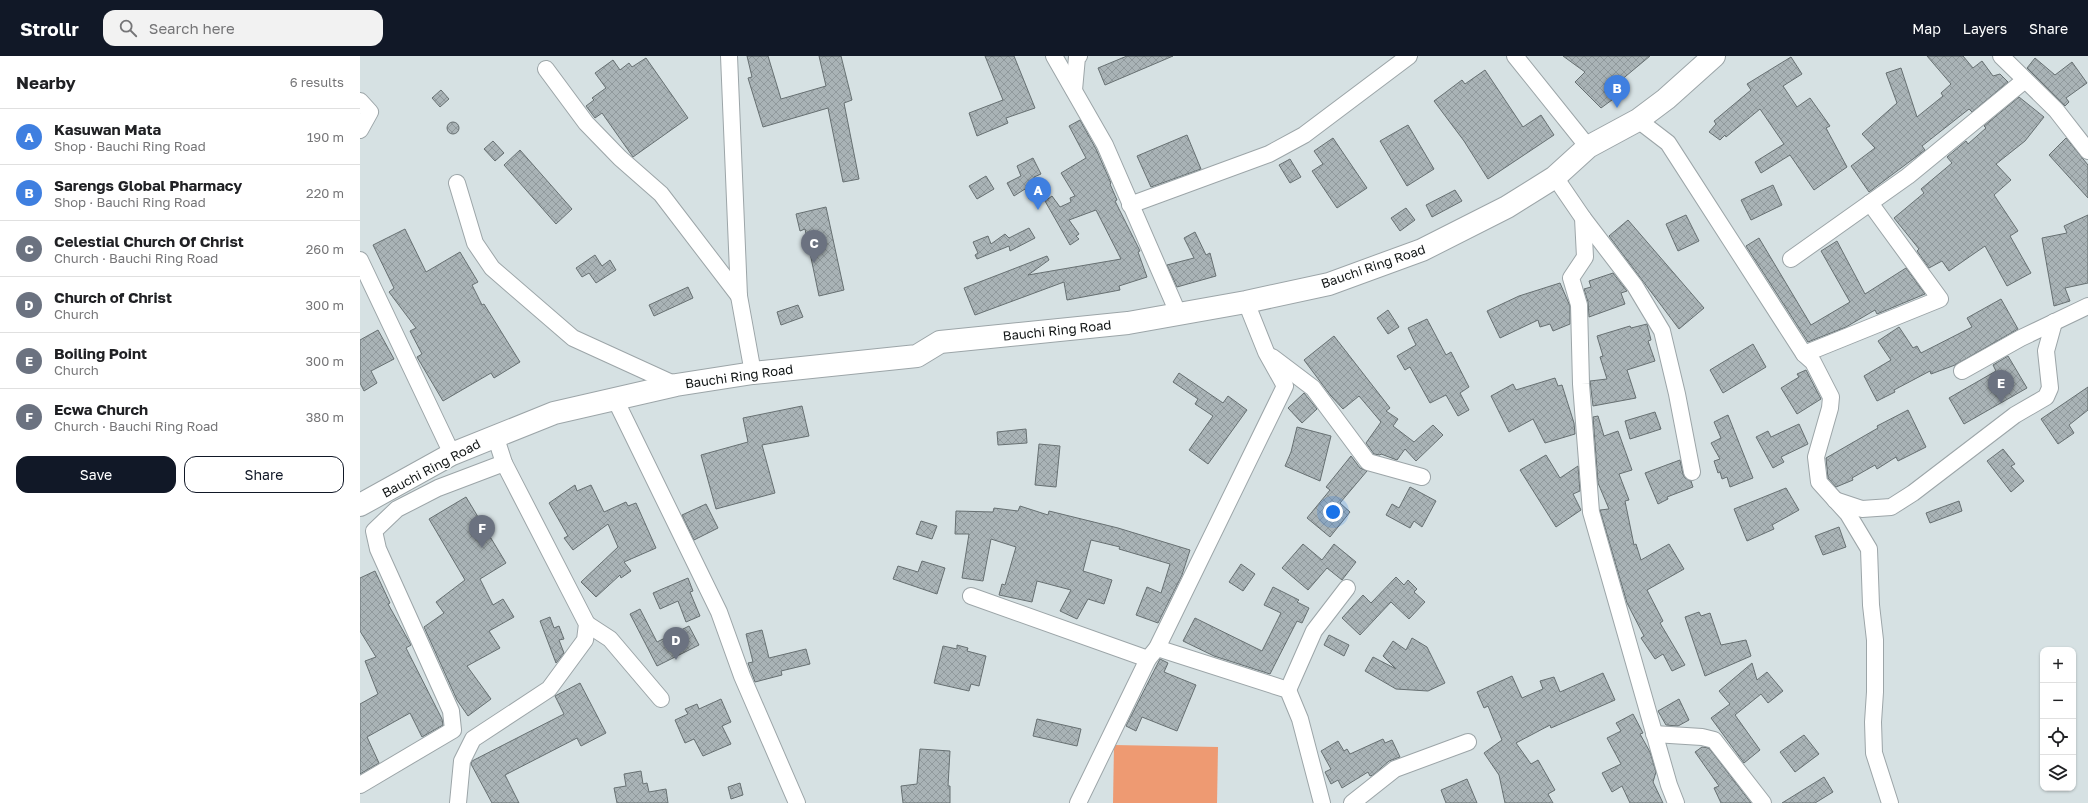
<!DOCTYPE html>
<html lang="en">
<head>
<meta charset="utf-8">
<style>
	:root { --surface:#fff; --page:#f2f2f2; --text:#202124; --muted:#757577; --line:#e0e0e0; --accent:#111827 }
	body { margin:0; font-family:"Golos Text",sans-serif; background:var(--page); color:var(--text) }
	.controls { position:absolute; right:12px; bottom:12px; display:grid; overflow:hidden; border-radius:8px; box-shadow:0 1px 3px #0004 }
	.controls button { width:36px; height:36px; display:grid; place-items:center; padding:0; border:0; border-bottom:1px solid var(--line); background:var(--surface); color:var(--text); font:20px sans-serif }
	.you { position:absolute; left:973px; top:456px; width:14px; height:14px; margin:-10px; border:3px solid #fff; border-radius:50%; background:#1a73e8; box-shadow:0 0 0 6px #1a73e833 }
	.badge { display:grid; place-items:center; width:26px; height:26px; border-radius:50%; background:var(--accent); color:#fff; font-size:13px; font-weight:700 }
	.pin { position:absolute; translate:-50% -33px; filter:drop-shadow(0 1px 2px #0008) }
	.pin::after { content:''; position:absolute; top:21px; width:14px; height:12px; background:inherit; clip-path:polygon(0 0,100% 0,50% 100%) }
	.list { margin:0; padding:0; list-style:none }
	h2 { display:flex; justify-content:space-between; align-items:center; height:52px; margin:0; padding:0 16px; font-size:17px }
	h2 small { font-size:13px; font-weight:400; color:var(--muted) }
	.list li { display:grid; grid-template-columns:26px 1fr auto; gap:12px; align-items:center; box-sizing:border-box; height:56px; padding:0 16px; border-top:1px solid var(--line) }
	.list b { display:block; font-size:15px; white-space:nowrap }
	.list p { margin:0; font-size:13px; white-space:nowrap; color:var(--muted) }
	.list em { font-size:13px; font-style:normal; color:var(--muted) }
	.actions { display:flex; gap:8px; padding:12px 16px }
	.actions a { flex:1; padding:9px 0; border:1px solid var(--accent); border-radius:12px; text-align:center; font-size:14px; color:var(--accent) }
	.actions .main { background:var(--accent); color:#fff }
	.icon { flex:none; width:22px; height:22px; fill:none; stroke:currentColor; stroke-width:2; stroke-linecap:round; stroke-linejoin:round }
	.map { position:relative; flex:none; width:1728px; height:747px; overflow:hidden }
	header { display:flex; align-items:center; gap:24px; box-sizing:border-box; height:56px; padding:0 20px; background:var(--accent); color:#fff }
	header strong { font-size:19px }
	nav { display:flex; gap:22px; margin-inline-start:auto; font-size:14px }
	.search { width:280px; height:36px; background:var(--page); display:flex; align-items:center; gap:10px; box-sizing:border-box; padding:0 14px; border-radius:12px; color:var(--muted); font-size:15px }
	main { display:flex }
	aside { flex:1; background:var(--surface) }
	.map>svg:first-child { display:block }
	.green { fill:#ee9a72 }
	.building { fill:url(#building-cross-hatch); stroke:#677072 }
	.lines { fill:none; stroke-linecap:round; stroke-linejoin:round }
	.minor-casing { stroke:#9ca5a8; stroke-width:18 }
	.primary-casing { stroke:#9ca5a8; stroke-width:24 }
	.minor { stroke:#fff; stroke-width:16 }
	.primary { stroke:#fff; stroke-width:22 }
	.labels { text-anchor:middle; stroke-width:3.5; stroke-linejoin:round; paint-order:stroke }
	.street-label { font-size:13px; fill:#111515; stroke:#fff }
</style>
</head>
<body>
<header>
<strong>Strollr</strong>
<div class="search"><svg class="icon" aria-label="search" viewBox="0 0 24 24"><circle cx="10" cy="10" r="6"/><path d="M15 15l6 6"/></svg>Search here</div>
<nav><a>Map</a><a>Layers</a><a>Share</a></nav>
</header>
<main>
<aside>
<h2>Nearby<small>6 results</small></h2>
<ul class="list">
<li><span class="badge" style="background:#3f7fe0">A</span><div><b>Kasuwan Mata</b><p>Shop · Bauchi Ring Road</p></div><em>190 m</em></li>
<li><span class="badge" style="background:#3f7fe0">B</span><div><b>Sarengs Global Pharmacy</b><p>Shop · Bauchi Ring Road</p></div><em>220 m</em></li>
<li><span class="badge" style="background:#6b7280">C</span><div><b>Celestial Church Of Christ</b><p>Church · Bauchi Ring Road</p></div><em>260 m</em></li>
<li><span class="badge" style="background:#6b7280">D</span><div><b>Church of Christ</b><p>Church</p></div><em>300 m</em></li>
<li><span class="badge" style="background:#6b7280">E</span><div><b>Boiling Point</b><p>Church</p></div><em>300 m</em></li>
<li><span class="badge" style="background:#6b7280">F</span><div><b>Ecwa Church</b><p>Church · Bauchi Ring Road</p></div><em>380 m</em></li>
</ul>
<div class="actions"><a class="main">Save</a><a>Share</a></div>
</aside>
<div class="map">
<svg width="1728" height="747" viewBox="0 0 1728 747">
	<defs>
		<pattern id="building-cross-hatch" width="8" height="8" patternUnits="userSpaceOnUse"><rect width="8" height="8" fill="#a9b3b6"/><path d="M0 0l8 8M0 8l8-8" fill="none" stroke="#90999c"/></pattern>
	</defs>
	<rect width="100%" height="100%" fill="#d6e1e3"/>
	<path class="green" d="M754,689L858,691L857,747H753Z"/>
	<g class="building">
		<path d="M387,0H408L421,43L466,30L459,0H481L492,44L484,47L499,123L483,126L468,52L403,71L388,22L392,21Z"/>
		<path d="M625,0H654L675,52L646,62L648,67L617,80L609,57L643,44Z"/>
		<path d="M767,0H813L745,29L738,12Z"/>
		<path d="M1203,0H1290L1254,30L1260,38L1241,52L1215,26L1225,16Z"/>
		<path d="M1567,0H1603L1613,12L1622,5L1633,20L1640,18L1648,26L1612,56L1609,53L1562,90L1565,94L1509,136L1491,110L1515,92L1502,78L1537,47L1526,17L1541,12L1557,61L1583,40L1581,37L1591,28Z"/>
		<path d="M1431,1L1442,18L1423,30L1437,51L1450,42L1470,70L1466,72L1487,111L1454,134L1430,99L1401,117L1395,106L1424,88L1400,53L1366,81L1365,79L1360,84L1349,76L1356,68L1354,65L1391,34L1387,28Z"/>
		<path d="M286,2L328,62L273,101L242,57L235,62L226,50L234,44L232,42L246,32L235,17L253,4L260,14L269,7L272,11Z"/>
		<path d="M1675,2L1695,19L1712,6L1727,27L1706,42L1709,46L1705,50L1667,12Z"/>
		<path d="M1125,14L1163,71L1181,59L1194,79L1128,123L1104,85L1074,45L1102,24L1105,28Z"/>
		<path d="M81,34L89,43L80,51L72,42Z"/>
		<path d="M1659,41L1684,61L1665,85L1636,108L1651,124L1634,139L1658,175L1650,180L1671,217L1647,230L1625,190L1589,215L1582,205L1569,212L1557,195L1559,193L1534,162L1564,137L1561,133L1592,107L1587,101L1606,85L1608,88L1626,72L1624,70Z"/>
		<path d="M720,64L736,93L751,127L750,128L757,144L755,145L780,195L778,196L787,221L759,230L760,234L707,244L704,226L615,259L604,232L687,200L689,204L668,219L761,203L736,154L709,164L719,178L716,180L719,183L710,189L685,145L692,140L700,151L711,146L710,142L715,140L701,117L726,102L709,70Z"/>
		<circle cx="93" cy="72" r="6"/>
		<path d="M1048,69L1074,113L1047,130L1020,85Z"/>
		<path d="M827,79L841,113L791,131L777,100Z"/>
		<path d="M973,82L1007,132L977,152L952,115L963,108L954,95Z"/>
		<path d="M1706,82L1728,109V142L1689,99Z"/>
		<path d="M133,85L144,97L135,105L124,93Z"/>
		<path d="M160,94L212,153L196,168L144,109Z"/>
		<path d="M673,102L681,118L674,121L681,139L669,143L665,133L654,140L647,127L661,120L657,110Z"/>
		<path d="M930,103L941,121L930,127L919,109Z"/>
		<path d="M626,120L634,133L617,143L609,130Z"/>
		<path d="M1413,129L1422,149L1391,164L1381,144Z"/>
		<path d="M1095,134L1102,145L1072,161L1066,149Z"/>
		<path d="M466,151L484,234L459,240L445,173L440,175L436,158Z"/>
		<path d="M1046,152L1055,164L1040,175L1031,162Z"/>
		<path d="M1326,159L1339,185L1318,195L1306,168Z"/>
		<path d="M1728,159V227L1705,232L1710,245L1694,250L1682,182L1707,177L1704,170Z"/>
		<path d="M1268,164L1344,252L1319,273L1249,180Z"/>
		<path d="M669,172L675,182L650,195L649,190L617,203L615,199L618,197L613,186L628,180L631,188L645,178L649,182Z"/>
		<path d="M45,173L66,216L100,196L118,226L112,229L122,249L124,248L160,306L134,322L131,317L83,345L57,301L62,298L50,275L56,272L29,236L34,232L13,189Z"/>
		<path d="M835,176L846,199L850,197L856,220L817,231L807,209L834,202L824,182Z"/>
		<path d="M1399,182L1451,269L1490,246L1461,195L1477,185L1505,238L1546,212L1565,238L1517,258L1515,254L1486,271L1448,286L1386,190Z"/>
		<path d="M235,199L242,210L250,204L256,214L236,227L229,217L222,221L216,212Z"/>
		<path d="M1253,217L1267,235L1261,237L1265,248L1229,261L1228,246L1224,233L1231,231L1229,225Z"/>
		<path d="M1200,227L1210,250V268L1193,275L1190,268L1180,271L1178,264L1140,282L1127,255L1159,240Z"/>
		<path d="M328,231L333,242L294,260L289,249Z"/>
		<path d="M1641,243L1658,273L1595,309L1571,318L1570,315L1534,334L1535,336L1517,345L1504,320L1531,304L1518,285L1539,271L1553,292L1557,290L1561,297L1612,271L1607,262Z"/>
		<path d="M438,249L443,261L421,269L417,256Z"/>
		<path d="M1028,254L1039,271L1028,278L1017,262Z"/>
		<path d="M1067,263L1086,299L1091,296L1109,331L1100,337L1109,354L1098,360L1086,339L1070,347L1050,311L1045,314L1037,300L1056,289L1048,272Z"/>
		<path d="M1287,268L1291,284L1288,285L1295,305L1267,314L1276,342L1233,350L1230,325L1247,323L1240,301L1243,300L1237,280L1270,270L1271,272Z"/>
		<path d="M18,274L34,303L11,315L17,327L4,335L0,327V284Z"/>
		<path d="M974,280L1030,352L1026,355L1038,363L1033,370L1054,386L1073,369L1083,379L1056,405L1045,393L1037,404L1021,398L1020,399L1014,398L1006,387L1021,366L999,340L983,353L971,340L944,304Z"/>
		<path d="M1393,288L1406,311L1363,337L1350,314Z"/>
		<path d="M1648,300L1667,332L1604,368L1589,342L1636,315L1633,309Z"/>
		<path d="M1446,314L1461,343L1437,358L1421,332L1439,321L1437,318Z"/>
		<path d="M819,317L863,347L868,340L887,354L848,408L829,394L853,360L835,348L838,343L813,326Z"/>
		<path d="M1195,322L1198,330L1202,329L1214,367L1215,378L1185,387L1173,363L1149,376L1131,340L1153,328L1156,334Z"/>
		<path d="M1728,331V354L1709,369L1714,377L1698,388L1681,363Z"/>
		<path d="M944,337L957,353L942,367L928,352Z"/>
		<path d="M442,350L449,380L402,389L415,437L356,453L341,399L388,386L383,362Z"/>
		<path d="M1548,354L1566,391L1538,405L1536,401L1517,413L1515,409L1492,422L1493,424L1476,431L1468,422L1466,402L1518,372L1517,370Z"/>
		<path d="M1295,356L1301,373L1270,383L1265,365Z"/>
		<path d="M1368,359L1393,422L1370,431L1367,421L1362,423L1360,416L1358,417L1354,405L1360,403L1351,387L1361,382L1354,366Z"/>
		<path d="M1238,360L1244,380L1258,375L1272,414L1259,418L1269,444L1265,445L1274,489L1276,488L1281,504L1309,488L1324,513L1287,534L1303,565L1300,567L1325,609L1312,615L1303,598L1295,603L1281,582L1284,580L1267,547L1240,454L1249,453L1238,427L1233,361Z"/>
		<path d="M1439,368L1448,388L1421,401L1424,406L1413,412L1396,381L1408,375L1411,381Z"/>
		<path d="M937,371L971,380L960,425L925,410L931,396Z"/>
		<path d="M666,373L667,387L638,389L637,376Z"/>
		<path d="M679,388L700,390L696,431L675,429Z"/>
		<path d="M1643,393L1655,408L1651,410L1664,425L1651,436L1627,405Z"/>
		<path d="M1186,399L1200,422L1218,410L1220,435L1213,438L1221,454L1196,471L1160,414Z"/>
		<path d="M991,400L1000,412L1007,415L980,447L990,456L970,481L947,462L970,434L966,431Z"/>
		<path d="M1320,404L1323,418L1325,422L1331,425L1333,431L1307,441L1308,443L1298,448L1285,417Z"/>
		<path d="M215,429L217,435L231,429L244,456L266,446L268,450L276,447L296,492L264,506L271,515L261,522L260,519L236,541L221,526L258,491L248,468L213,494L204,482L208,480L189,447Z"/>
		<path d="M1050,431L1076,445L1062,471L1054,465L1050,472L1026,459L1032,448L1039,452Z"/>
		<path d="M1426,432L1439,454L1412,469L1414,473L1387,485L1374,453Z"/>
		<path d="M106,441L146,507L120,523L133,549L143,543L154,561L129,575L140,592L107,610L131,643L108,660L97,644L64,571L84,557L76,546L105,524L69,463Z"/>
		<path d="M1599,445L1602,455L1570,467L1566,457Z"/>
		<path d="M346,448L358,472L334,484L322,459Z"/>
		<path d="M660,450L688,459L689,455L758,472L830,494L822,519L798,567L776,559L787,531L801,537L810,508L759,493L760,491L731,484L723,515L752,524L744,548L728,543L717,563L700,555L711,534L677,525L672,546L639,539L642,528L645,529L656,491L631,483L623,525L602,522L609,478H595L596,455L633,456L634,452L658,455Z"/>
		<path d="M561,465L577,470L572,483L556,478Z"/>
		<path d="M1479,471L1486,491L1463,499L1455,480Z"/>
		<path d="M943,488L962,504L974,488L996,506L982,524L967,512L948,534L922,512Z"/>
		<path d="M562,505L585,512L577,538L533,523L538,510L558,516Z"/>
		<path d="M881,508L895,518L883,535L869,526Z"/>
		<path d="M15,515L30,547L28,548L51,589L46,592L82,663L83,669L62,681L50,657L7,681L19,707L0,718V648L18,638L5,605L16,601L0,575V522Z"/>
		<path d="M1036,521L1044,529L1048,524L1057,533L1054,536L1065,546L1049,563L1031,546L1000,579L982,562L1003,539L1011,547Z"/>
		<path d="M328,522L333,535L330,536L340,560L326,566L318,545L300,553L293,537Z"/>
		<path d="M913,531L939,544L937,546L949,552L942,567L937,565L910,618L854,600L823,585L835,562L902,595L921,557L904,549Z"/>
		<path d="M280,553L297,586L329,570L339,589L297,610L270,558Z"/>
		<path d="M1339,556L1341,560L1350,557L1361,589L1386,584L1391,600L1345,620L1325,561Z"/>
		<path d="M190,561L194,572L199,570L204,583L199,584L204,597L196,607L180,565Z"/>
		<path d="M402,574L409,602L446,593L450,608L421,615L422,619L395,626L388,607L393,606L386,578Z"/>
		<path d="M969,579L989,589L984,600L964,589Z"/>
		<path d="M1052,582L1067,591L1085,627L1068,635L1036,633L1005,615L1013,601L1036,613L1023,600L1033,585L1046,594Z"/>
		<path d="M597,589L608,592L607,595L626,600L619,630L611,628L609,635L574,627L583,590L597,593Z"/>
		<path d="M800,603L808,607L804,616L836,629L817,675L782,661L776,675L766,670Z"/>
		<path d="M1392,607L1397,624L1407,616L1423,635L1408,647L1401,638L1375,659L1400,694L1384,707L1351,662L1370,648L1359,635Z"/>
		<path d="M1243,617L1255,644L1191,672L1190,669L1156,687L1171,708L1178,704L1195,734L1188,738L1193,747H1145L1139,719L1124,697L1142,684L1128,650L1124,652L1117,636L1152,620L1162,642L1183,633L1180,625L1194,621L1200,636Z"/>
		<path d="M220,627L246,677L221,690L217,682L145,719L159,747H132L111,708L112,705L204,658L195,640Z"/>
		<path d="M361,643L371,666L362,670L371,688L343,700L334,683L325,687L315,664L328,658L325,653L337,648L339,653Z"/>
		<path d="M1319,643L1329,664L1318,670L1306,669L1298,655Z"/>
		<path d="M1273,658L1283,677L1280,678L1290,696L1296,716L1293,726L1303,747H1270L1262,730L1252,736L1242,717L1261,708L1247,682L1261,675L1256,667Z"/>
		<path d="M677,663L721,673L717,690L673,680Z"/>
		<path d="M1444,679L1459,698L1435,716L1420,696Z"/>
		<path d="M1023,683L1025,687L1032,684L1040,701L1029,705L1013,719L1010,720L1008,716L982,732L978,724L971,728L965,716L971,713L961,695L978,685L984,695L987,693L990,698Z"/>
		<path d="M1342,691L1349,692L1391,747H1361L1354,732L1359,730L1335,696Z"/>
		<path d="M560,693L590,695L588,730H590V747H543L541,730L557,728Z"/>
		<path d="M281,715L283,728L287,727L289,736L306,733L308,747H257L254,732L266,730L264,718Z"/>
		<path d="M1464,721L1473,736L1455,747H1422Z"/>
		<path d="M1107,723L1117,747H1086L1081,734Z"/>
		<path d="M380,727L383,739L371,743L368,731Z"/>
	</g>
	<g class="lines">
		<defs>
			<g id="minor">
				<path d="M369,0L379,240L393,317"/>
				<path d="M694,0L745,89L818,257"/>
				<path d="M1155,0L1228,91"/>
				<path d="M1641,0L1696,54L1728,95"/>
				<path d="M186,13L226,67L260,102L301,138L379,240"/>
				<path d="M714,34L717,1L719,0"/>
				<path d="M0,45L10,56L0,74"/>
				<path d="M1278,64L1308,87L1444,298L1453,306L1471,341L1470,352L1456,401L1459,426L1488,458L1509,493L1511,549L1515,584V636L1513,666L1514,697L1530,747"/>
				<path d="M1195,121L1223,162L1225,201L1211,222L1219,249L1221,328L1231,456L1309,729L1316,747"/>
				<path d="M97,127L115,187L132,212L213,282L316,329"/>
				<path d="M770,149L909,98L944,79L1049,0"/>
				<path d="M1223,162L1275,230L1302,275L1317,338L1332,416"/>
				<path d="M1431,203L1548,120L1665,24"/>
				<path d="M0,204L92,398"/>
				<path d="M1444,298L1580,243L1510,147"/>
				<path d="M912,301L953,332L1008,406L1062,421"/>
				<path d="M1602,315L1661,282L1728,250"/>
				<path d="M255,343L359,556L382,620L437,747"/>
				<path d="M1475,444L1502,453L1531,451L1553,437L1655,359L1686,341L1690,332L1686,295L1694,266"/>
				<path d="M611,540L788,603"/>
				<path d="M227,568L250,583L301,643"/>
				<path d="M797,592L928,634L940,663L962,747"/>
				<path d="M928,634L954,575L987,532"/>
				<path d="M1294,678L1342,681L1354,684L1403,747"/>
				<path d="M0,729L93,674L91,655L18,493L14,475L37,453L78,432L144,407"/>
				<path d="M98,747L102,705L113,683L189,633L225,584L227,568L144,407L135,379"/>
				<path d="M718,747L788,603L797,592L925,330L906,296L886,246"/>
				<path d="M992,747L1035,713L1108,686"/>
			</g>
			<path id="primary" d="M0,449L92,398L194,357L316,329L393,317L557,300L580,286L768,267L886,246L969,228L1062,194L1147,151L1195,121L1228,91L1278,64L1306,43L1354,0"/>
		</defs>
		<use href="#minor" class="minor-casing"/>
		<use href="#primary" class="primary-casing"/>
		<use href="#minor" class="minor"/>
		<use href="#primary" class="primary"/>
	</g>
	<g class="labels">
		<g class="street-label">
			<text transform="translate(1013 210) rotate(-19)" y="5">Bauchi Ring Road</text>
			<text transform="translate(697 274) rotate(-6)" y="5">Bauchi Ring Road</text>
			<text transform="translate(379 320) rotate(-8)" y="5">Bauchi Ring Road</text>
			<text transform="translate(71 412) rotate(-28)" y="5">Bauchi Ring Road</text>
		</g>
	</g>
</svg>
<div class="controls">
<button>+</button>
<button>−</button>
<button><svg class="icon" aria-label="locate" viewBox="0 0 24 24"><circle cx="12" cy="12" r="6"/><path d="M12 2v4M12 18v4M2 12h4M18 12h4"/></svg></button>
<button><svg class="icon" aria-label="layers" viewBox="0 0 24 24"><path d="M12 4l9 5-9 5-9-5zM3 14l9 5 9-5"/></svg></button>
</div>
<div class="you"></div>
<div class="pin badge" style="left:678px;top:154px;background:#3f7fe0">A</div>
<div class="pin badge" style="left:1257px;top:52px;background:#3f7fe0">B</div>
<div class="pin badge" style="left:454px;top:207px;background:#6b7280">C</div>
<div class="pin badge" style="left:316px;top:604px;background:#6b7280">D</div>
<div class="pin badge" style="left:1641px;top:347px;background:#6b7280">E</div>
<div class="pin badge" style="left:122px;top:492px;background:#6b7280">F</div>
</div>
</main>
</body>
</html>
